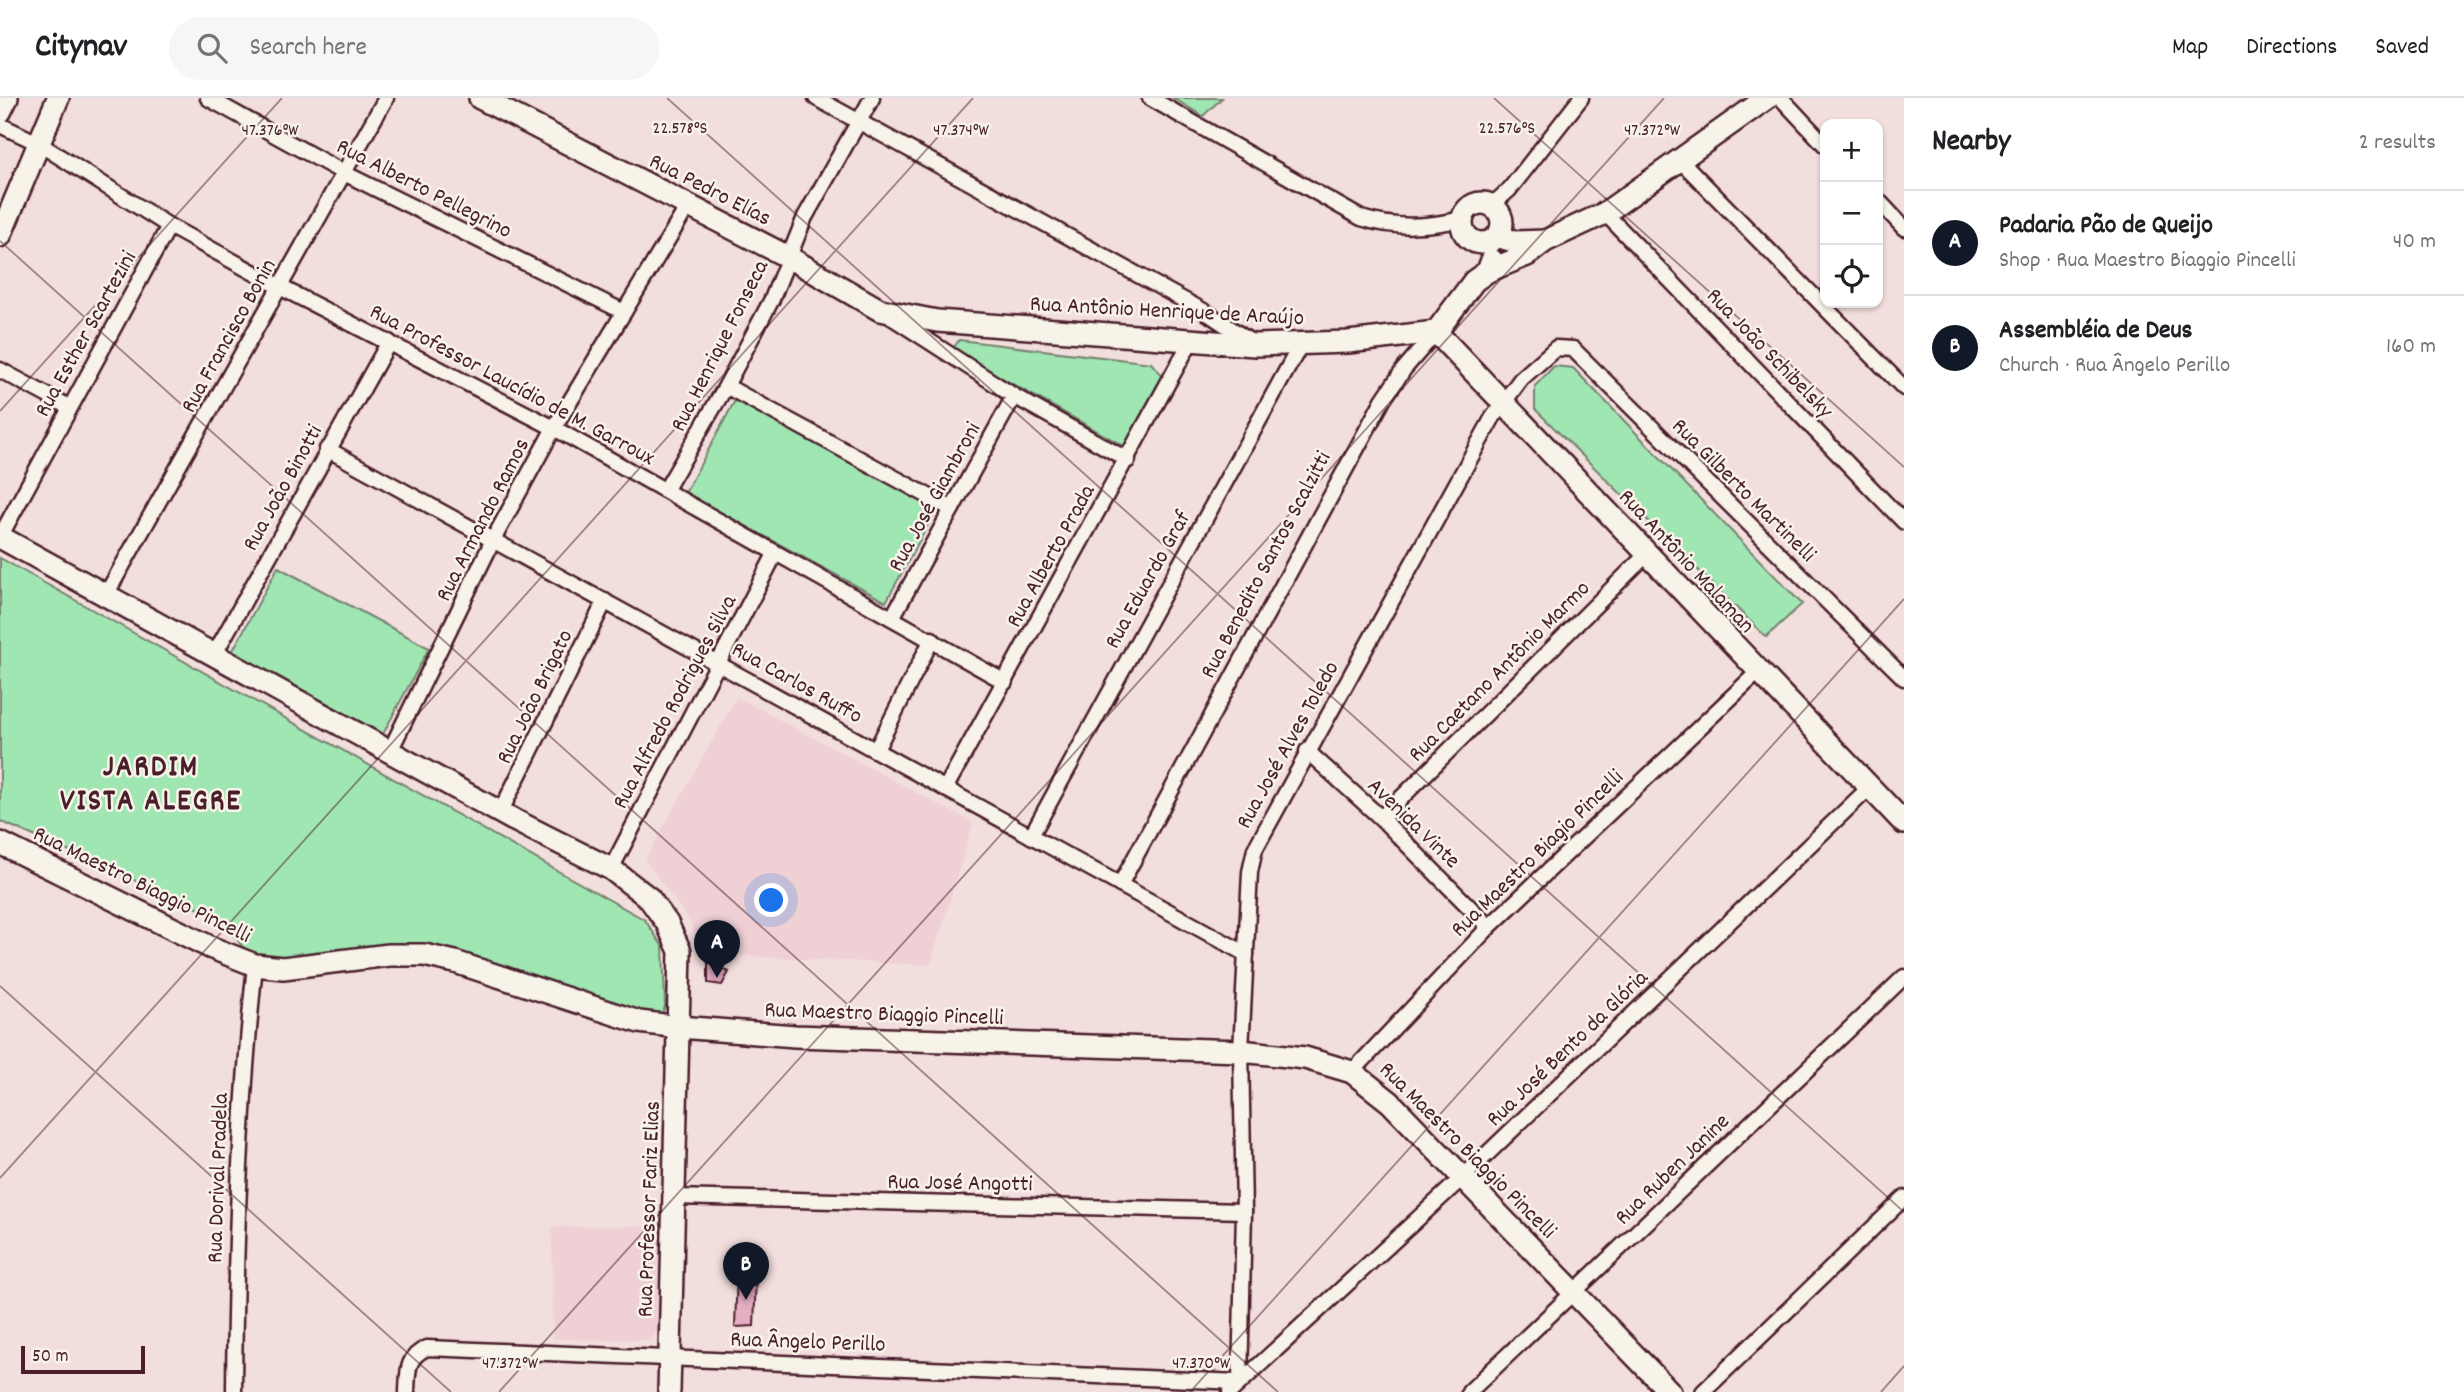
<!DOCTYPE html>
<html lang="en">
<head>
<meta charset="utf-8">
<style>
	:root { --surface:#fff; --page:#f6f6f6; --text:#202124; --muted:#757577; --line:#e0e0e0; --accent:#111827 }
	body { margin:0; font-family:Dekko,sans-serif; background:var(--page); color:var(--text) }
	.controls { position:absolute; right:21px; top:21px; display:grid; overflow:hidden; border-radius:14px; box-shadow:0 2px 5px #0004 }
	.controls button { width:63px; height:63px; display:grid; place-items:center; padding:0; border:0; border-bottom:2px solid var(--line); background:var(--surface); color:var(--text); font:35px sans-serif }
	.scale { position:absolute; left:21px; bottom:18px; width:124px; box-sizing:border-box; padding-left:7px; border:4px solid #4a1f2b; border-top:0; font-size:19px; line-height:24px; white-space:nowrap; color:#4a1f2b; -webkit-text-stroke:5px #f7f3e8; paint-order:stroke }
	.you { position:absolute; left:772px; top:803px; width:24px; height:24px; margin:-18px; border:5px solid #fff; border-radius:50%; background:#1a73e8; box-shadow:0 0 0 10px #1a73e833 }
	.badge { display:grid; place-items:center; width:46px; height:46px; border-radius:50%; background:var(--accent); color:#fff; font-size:23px; font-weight:700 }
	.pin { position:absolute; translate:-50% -58px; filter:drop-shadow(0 2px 4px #0008) }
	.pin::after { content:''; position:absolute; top:37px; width:24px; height:21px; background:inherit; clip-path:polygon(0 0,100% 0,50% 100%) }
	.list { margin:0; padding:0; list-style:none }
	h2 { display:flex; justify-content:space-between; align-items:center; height:91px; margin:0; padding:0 28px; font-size:30px }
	h2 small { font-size:23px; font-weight:400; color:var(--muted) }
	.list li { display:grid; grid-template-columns:46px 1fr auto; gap:21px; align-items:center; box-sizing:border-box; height:105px; padding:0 28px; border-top:2px solid var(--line) }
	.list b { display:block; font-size:26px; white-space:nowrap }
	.list p { margin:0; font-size:23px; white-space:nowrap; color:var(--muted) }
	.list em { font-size:23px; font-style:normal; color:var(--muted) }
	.icon { flex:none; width:38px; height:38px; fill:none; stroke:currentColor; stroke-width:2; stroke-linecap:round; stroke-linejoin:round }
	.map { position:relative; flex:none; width:1904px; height:1294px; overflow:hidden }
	header { display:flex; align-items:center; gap:42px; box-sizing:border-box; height:98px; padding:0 35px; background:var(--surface); border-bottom:2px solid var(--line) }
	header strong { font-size:33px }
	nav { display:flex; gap:38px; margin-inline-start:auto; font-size:24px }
	.search { width:490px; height:63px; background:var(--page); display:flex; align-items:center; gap:18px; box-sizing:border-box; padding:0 24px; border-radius:38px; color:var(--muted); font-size:26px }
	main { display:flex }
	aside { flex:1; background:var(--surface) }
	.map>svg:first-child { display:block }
	.built { fill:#eed0d5 }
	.green { fill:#a0e6b3; stroke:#75826f; stroke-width:2 }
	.building { fill:#e6aec3; stroke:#4a1f2b; stroke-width:2 }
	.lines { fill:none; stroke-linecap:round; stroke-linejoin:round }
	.street-casing { stroke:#4a1f2b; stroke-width:19 }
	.secondary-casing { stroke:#4a1f2b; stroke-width:26 }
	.street { stroke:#f7f3e8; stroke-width:14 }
	.secondary { stroke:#f7f3e8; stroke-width:21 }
	.ticks { fill:none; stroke:#4a1f2b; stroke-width:2; stroke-opacity:0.45 }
	.labels { text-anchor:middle; stroke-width:5; stroke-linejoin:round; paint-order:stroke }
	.street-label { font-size:23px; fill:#4a1f2b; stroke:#f7f3e8 }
	.district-label { font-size:30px; font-weight:bold; letter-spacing:2px; fill:#4a1f2b; stroke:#f7f3e8 }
	.ticks-label { font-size:18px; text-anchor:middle; fill:#4a1f2b; stroke:#f7f3e8; stroke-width:5; stroke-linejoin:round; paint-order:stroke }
</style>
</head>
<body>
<header>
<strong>Citynav</strong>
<div class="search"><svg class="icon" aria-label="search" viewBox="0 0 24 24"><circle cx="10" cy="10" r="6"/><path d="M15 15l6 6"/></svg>Search here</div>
<nav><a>Map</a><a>Directions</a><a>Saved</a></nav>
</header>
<main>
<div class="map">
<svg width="1904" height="1294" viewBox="0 0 1904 1294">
	<rect width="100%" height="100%" fill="#f2dedd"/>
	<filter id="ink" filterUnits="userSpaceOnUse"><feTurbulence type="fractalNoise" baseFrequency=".0143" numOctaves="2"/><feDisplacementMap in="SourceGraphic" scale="14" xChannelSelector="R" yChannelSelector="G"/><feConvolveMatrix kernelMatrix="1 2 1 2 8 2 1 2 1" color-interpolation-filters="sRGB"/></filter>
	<g filter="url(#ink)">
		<g class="built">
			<path d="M737,599L973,725L930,867L703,856L691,824L645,762Z"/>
			<path d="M667,1128L658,1232L651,1242L553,1241L552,1129Z"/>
		</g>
		<g class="green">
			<path d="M1173,0H1222L1203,18Z"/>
			<path d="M959,242L1151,265L1163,278L1124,348L952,252Z"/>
			<path d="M1554,268L1573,270L1802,506L1766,539L1535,311V288Z"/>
			<path d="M739,295L940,405L886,504L685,395Z"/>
			<path d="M0,460L645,822L663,849L665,909L660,919L649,923L457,853L423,846L254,863L220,820L0,723Z"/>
			<path d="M278,469L429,550L383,636L232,554Z"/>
		</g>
		<g class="building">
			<path d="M708,863L729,874L722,887L708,885Z"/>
			<path d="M737,1175L756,1177L754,1228L735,1229Z"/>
		</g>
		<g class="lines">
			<defs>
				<g id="street">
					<path d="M208,0L344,75L624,214"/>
					<path d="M816,0L1209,216L1254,246"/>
					<path d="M1150,0L1361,120C1396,131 1427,129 1462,121"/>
					<path d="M1781,0L1825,47"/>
					<path d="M0,27L38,45L169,128L280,189L554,330L1005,584"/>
					<path d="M1681,63L1904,290"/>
					<path d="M1878,102L1904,130"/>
					<path d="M1492,107L1509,92L1581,0"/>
					<path d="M1605,115L1904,424"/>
					<path d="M890,218L1014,298L1128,362"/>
					<path d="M0,272L69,309"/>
					<path d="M726,288L952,411"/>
					<path d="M327,351L1246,856"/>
					<path d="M666,391L726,288L772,201L805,119L872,0"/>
					<path d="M0,439L169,128"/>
					<path d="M107,495L386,0"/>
					<path d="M892,520L1014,298"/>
					<path d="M214,557L389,244"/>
					<path d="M876,652L932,541"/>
					<path d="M390,653L493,442L554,330L688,108"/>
					<path d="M1307,653L1381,720L1489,829"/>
					<path d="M945,691L1191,243"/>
					<path d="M501,713L605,503"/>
					<path d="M1381,720L1646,457"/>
					<path d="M1031,738L1301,246"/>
					<path d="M611,771L775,456"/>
					<path d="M1120,787L1383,302L1404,271L1436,234"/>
					<path d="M1352,974L1489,829L1758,574"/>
					<path d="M674,1099L1244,1113"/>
					<path d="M234,1294C235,1151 240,1010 255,867"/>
					<path d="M407,1294C408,1274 406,1259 427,1250L1240,1284L1244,1113L1241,953L1250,774L1255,751L1493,319L1521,281L1556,250L1573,251L1904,580"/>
					<path d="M1230,1294L1463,1079L1869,690"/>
					<path d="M1469,1294L1904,879"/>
					<path d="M1703,1294L1904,1100"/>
				</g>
				<g id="secondary">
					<path d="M480,0L788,159L880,212L937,223L1255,247L1348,244L1436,234"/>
					<path d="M0,14L7,0"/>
					<circle cx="1482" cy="125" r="20"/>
					<path d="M0,138L58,0"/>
					<path d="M1497,138L1516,144L1545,143"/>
					<path d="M1488,173L1527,157L1545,143L1605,115L1767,0"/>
					<path d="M1436,234L1904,725"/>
					<path d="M1436,234L1474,183L1488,173L1492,162"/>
					<path d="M0,439L514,722L611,771L649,800L667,825L680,853L669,1294"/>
					<path d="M0,745L212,850L255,867L283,870L389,857H424L455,864L639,924L679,929L795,938L1241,953L1305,960L1352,974L1390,1004L1670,1294"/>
				</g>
			</defs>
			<use href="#street" class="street-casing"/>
			<use href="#secondary" class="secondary-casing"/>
			<use href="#street" class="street"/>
			<use href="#secondary" class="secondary"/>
		</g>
	</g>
	<path class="ticks" d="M667,0L1904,1114M1494,0L1904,369M0,143L1278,1294M0,313L282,0M0,888L451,1294M0,1080L973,0M499,1294L1664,0M1190,1294L1904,501M1881,1294L1904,1268"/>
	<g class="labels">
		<g class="street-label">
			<text transform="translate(425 89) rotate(27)" y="8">Rua Alberto Pellegrino</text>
			<text transform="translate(711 90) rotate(27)" y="8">Rua Pedro Elías</text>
			<text transform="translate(1167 211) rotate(3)" y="8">Rua Antônio Henrique de Araújo</text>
			<text transform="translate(84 235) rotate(-61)" y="8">Rua Esther Scartezini</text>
			<text transform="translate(227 237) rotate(-61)" y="8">Rua Francisco Bonin</text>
			<text transform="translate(718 247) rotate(-63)" y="8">Rua Henrique Fonseca</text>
			<text transform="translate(1771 254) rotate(46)" y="8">Rua João Schibelsky</text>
			<text transform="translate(513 285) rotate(28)" y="8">Rua Professor Laucídio de M. Garroux</text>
			<text transform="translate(281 389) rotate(-61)" y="8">Rua João Binotti</text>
			<text transform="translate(1745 391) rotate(45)" y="8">Rua Gilberto Martinelli</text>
			<text transform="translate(933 398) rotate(-61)" y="8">Rua José Giambroni</text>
			<text transform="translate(481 421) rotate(-63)" y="8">Rua Armando Ramos</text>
			<text transform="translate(1049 457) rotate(-61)" y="8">Rua Alberto Prada</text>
			<text transform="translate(1688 462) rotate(47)" y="8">Rua Antônio Malaman</text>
			<text transform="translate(1264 466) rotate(-62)" y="8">Rua Benedito Santos Scalzitti</text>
			<text transform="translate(1146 481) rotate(-61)" y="8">Rua Eduardo Graf</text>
			<text transform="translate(1498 572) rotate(-45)" y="8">Rua Caetano Antônio Marmo</text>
			<text transform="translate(798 583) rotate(29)" y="8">Rua Carlos Ruffo</text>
			<text transform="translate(533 598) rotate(-64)" y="8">Rua João Brigato</text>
			<text transform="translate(673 603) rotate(-62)" y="8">Rua Alfredo Rodrigues Silva</text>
			<text transform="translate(1286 646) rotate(-61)" y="8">Rua José Alves Toledo</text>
			<text transform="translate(1415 724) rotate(44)" y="8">Avenida Vinte</text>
			<text transform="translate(1536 754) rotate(-44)" y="8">Rua Maestro Biagio Pincelli</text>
			<text transform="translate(143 785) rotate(26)" y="8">Rua Maestro Biaggio Pincelli</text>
			<text transform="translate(884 914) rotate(2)" y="8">Rua Maestro Biaggio Pincelli</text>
			<text transform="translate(1566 949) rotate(-44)" y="8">Rua José Bento da Glória</text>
			<text transform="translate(1469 1051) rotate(45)" y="8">Rua Maestro Biaggio Pincelli</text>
			<text transform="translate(1671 1070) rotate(-44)" y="8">Rua Ruben Janine</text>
			<text transform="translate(216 1080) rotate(-88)" y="8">Rua Dorival Pradela</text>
			<text transform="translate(960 1083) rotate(1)" y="8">Rua José Angotti</text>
			<text transform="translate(647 1111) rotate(-88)" y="8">Rua Professor Fariz Elias</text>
			<text transform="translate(808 1242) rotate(2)" y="8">Rua Ângelo Perillo</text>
		</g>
		<g class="district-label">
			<text x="151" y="677">JARDIM<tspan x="151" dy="34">VISTA ALEGRE</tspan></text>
		</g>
	</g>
	<g class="ticks-label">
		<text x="680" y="35">22.578°S</text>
		<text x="1507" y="35">22.576°S</text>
		<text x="270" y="37">47.376°W</text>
		<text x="961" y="37">47.374°W</text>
		<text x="1652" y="37">47.372°W</text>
		<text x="510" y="1270">47.372°W</text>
		<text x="1201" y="1270">47.370°W</text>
	</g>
</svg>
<div class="controls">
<button>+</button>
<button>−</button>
<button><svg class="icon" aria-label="locate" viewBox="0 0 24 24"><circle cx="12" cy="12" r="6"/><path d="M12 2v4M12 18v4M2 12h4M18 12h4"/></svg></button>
</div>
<div class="scale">50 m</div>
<div class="you"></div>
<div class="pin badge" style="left:717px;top:880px">A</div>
<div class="pin badge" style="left:746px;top:1202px">B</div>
</div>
<aside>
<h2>Nearby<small>2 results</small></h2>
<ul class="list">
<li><span class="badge">A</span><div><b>Padaria Pão de Queijo</b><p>Shop · Rua Maestro Biaggio Pincelli</p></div><em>40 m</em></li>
<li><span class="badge">B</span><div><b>Assembléia de Deus</b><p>Church · Rua Ângelo Perillo</p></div><em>160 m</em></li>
</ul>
</aside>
</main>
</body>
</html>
